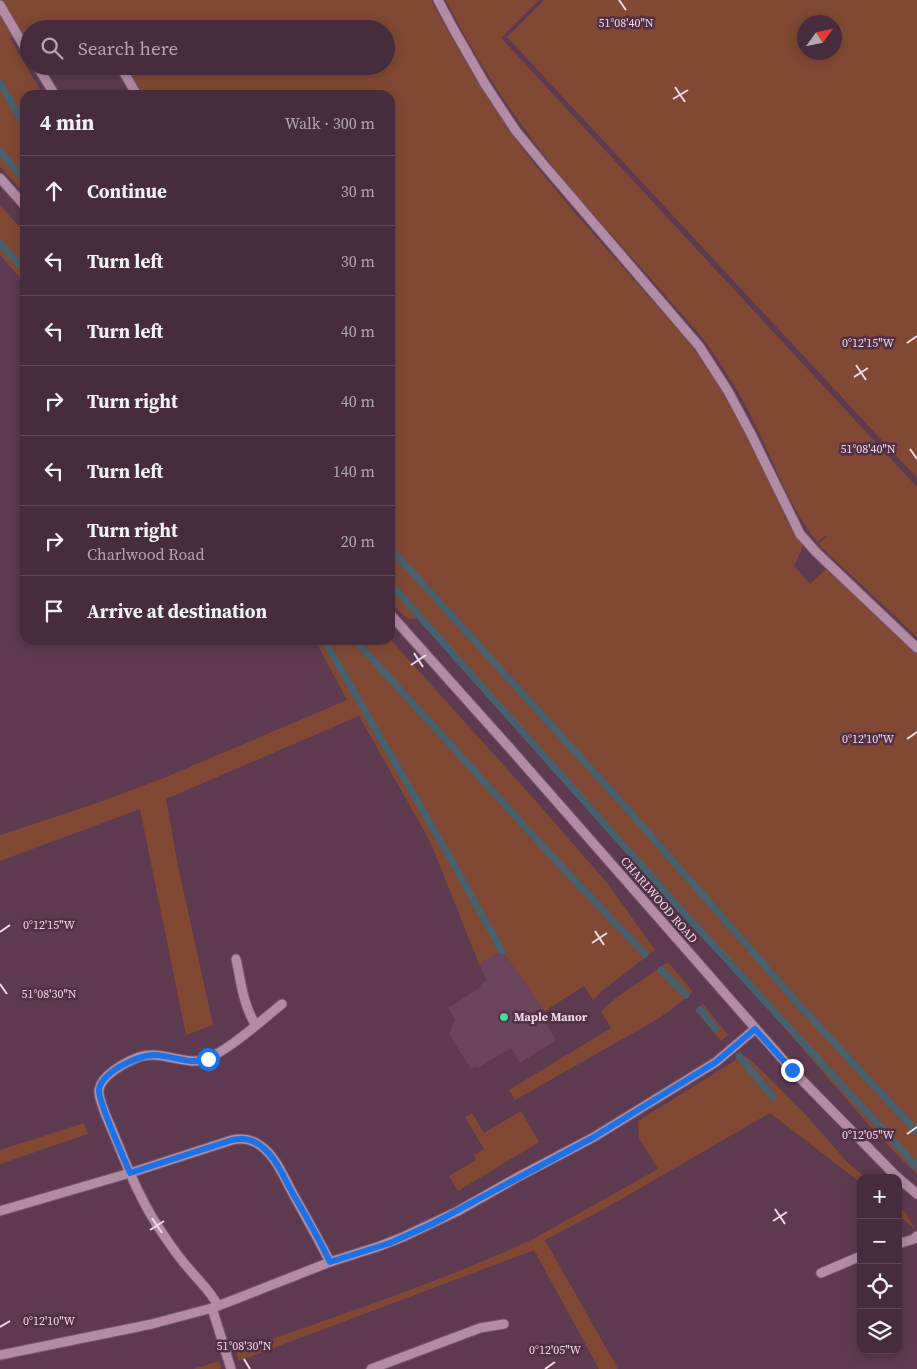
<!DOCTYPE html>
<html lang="en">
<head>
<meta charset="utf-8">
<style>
	:root { --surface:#462c3c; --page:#4d3443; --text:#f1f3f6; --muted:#b0a7af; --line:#5e4856 }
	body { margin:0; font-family:"Source Serif 4",serif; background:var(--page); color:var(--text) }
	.controls { position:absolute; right:15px; bottom:15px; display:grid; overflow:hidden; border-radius:10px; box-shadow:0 2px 12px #0003 }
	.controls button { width:45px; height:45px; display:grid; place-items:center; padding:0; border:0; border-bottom:1px solid var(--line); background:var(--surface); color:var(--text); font:25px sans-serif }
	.compass { position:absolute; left:797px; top:15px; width:45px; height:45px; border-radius:50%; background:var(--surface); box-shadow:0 2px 12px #0003; rotate:57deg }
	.stop { position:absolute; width:15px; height:15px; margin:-11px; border:4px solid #1a73e8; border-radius:50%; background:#fff }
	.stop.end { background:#1a73e8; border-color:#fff; box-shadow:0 1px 5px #0008 }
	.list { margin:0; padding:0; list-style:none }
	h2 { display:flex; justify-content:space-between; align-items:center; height:65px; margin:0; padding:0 20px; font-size:21px }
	h2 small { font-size:16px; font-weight:400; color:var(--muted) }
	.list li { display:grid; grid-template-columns:32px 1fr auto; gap:15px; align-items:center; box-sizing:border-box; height:70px; padding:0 20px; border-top:1px solid var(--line) }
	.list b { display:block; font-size:19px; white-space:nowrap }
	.list p { margin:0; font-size:16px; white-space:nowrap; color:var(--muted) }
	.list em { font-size:16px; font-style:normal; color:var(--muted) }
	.icon { flex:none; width:28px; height:28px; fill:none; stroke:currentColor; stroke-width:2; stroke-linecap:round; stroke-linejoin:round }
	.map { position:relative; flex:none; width:917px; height:1369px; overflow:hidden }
	.search { position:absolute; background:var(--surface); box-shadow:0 2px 12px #0003; left:20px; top:20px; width:375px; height:55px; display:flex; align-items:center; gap:12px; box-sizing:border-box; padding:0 18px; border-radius:28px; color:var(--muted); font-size:19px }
	.panel { position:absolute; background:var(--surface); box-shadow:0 2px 12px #0003; left:20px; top:90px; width:375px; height:555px; border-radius:15px }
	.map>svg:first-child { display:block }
	.built { fill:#6b445e }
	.green { fill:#814934; fill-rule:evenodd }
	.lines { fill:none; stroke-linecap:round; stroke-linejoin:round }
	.stream { stroke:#48616e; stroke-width:7 }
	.minor-casing { stroke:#75586b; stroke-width:11 }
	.minor { stroke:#b38ba4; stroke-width:9 }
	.route { stroke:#1a73e8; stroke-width:6 }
	.ticks { fill:none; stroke:#efd9e6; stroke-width:2 }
	.poi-dot { fill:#4dd39a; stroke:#513045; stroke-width:2 }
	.labels { text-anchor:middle; stroke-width:5; stroke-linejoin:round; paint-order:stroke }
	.street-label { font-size:12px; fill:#efd9e6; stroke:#513045 }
	.poi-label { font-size:12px; font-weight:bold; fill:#efd9e6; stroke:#513045; text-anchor:start }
	.ticks-label { font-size:12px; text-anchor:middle; fill:#efd9e6; stroke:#513045; stroke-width:5; stroke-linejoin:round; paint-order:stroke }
</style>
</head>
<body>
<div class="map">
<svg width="917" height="1369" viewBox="0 0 917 1369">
	<rect width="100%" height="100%" fill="#5d3a50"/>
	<path class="built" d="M502,951L545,1011L540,1014L556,1040L520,1063L511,1048L478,1068L476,1066L471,1069L449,1034L455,1019L448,1008L481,987L480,985L487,980L479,964Z"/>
	<g class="green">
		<path d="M0,0H431C461,56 493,111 532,161C580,221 633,278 684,336C728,392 757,457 787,521L792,530L803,546L794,566L810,584L826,569L917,654V1174L900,1158L868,1124L684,912L422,618L409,619L402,614L390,601V95H141L125,66H386V29H99C83,19 69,25 53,28C45,30 36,29 29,29V34L10,38L43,95H25V194L0,167Z"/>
		<path d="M446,0H539L501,38L917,487V637L818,544L828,536L827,535L817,542C787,505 773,458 751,416C737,389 721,363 703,339C693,326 681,314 671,302C641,267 610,234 581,200C529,140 481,71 446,0Z"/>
		<path d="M544,0H917V478L507,37ZM804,22H834V52H804Z"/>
		<path d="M0,205L25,233V283L0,255Z"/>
		<path d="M390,639L534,799L608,884L655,950L603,990L593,1000L584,986L545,1011L502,951L479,964L434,851L426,834L359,716L166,799L178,866L213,1025L186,1035L140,809L0,861V835L91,805L159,780L347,700L315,640H390Z"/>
		<path d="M668,962L693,992L672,1009L656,1020L515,1100L509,1090L611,1028L601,1011L616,998Z"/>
		<path d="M703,1004L728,1035L721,1041L695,1010Z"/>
		<path d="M742,1056H745L755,1064L806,1115L848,1163L866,1178H861V1183L770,1113L604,1209L545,1240L618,1369H599L534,1250L239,1361L236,1352C335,1316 437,1284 533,1239L658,1169L639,1138L638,1121Z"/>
		<path d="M521,1111L539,1142L458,1191L449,1176L476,1160L474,1155L484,1149L465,1117L472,1113L484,1133Z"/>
		<path d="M84,1123L88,1134L0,1164V1150Z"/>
		<path d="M898,1206L906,1213L915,1229L898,1215Z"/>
		<path d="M219,1361L221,1368L219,1369H193Z"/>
	</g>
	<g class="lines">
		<g class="stream">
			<path d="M0,83L25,126"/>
			<path d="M0,151L25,181"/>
			<path d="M0,243L25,271"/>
			<path d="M390,548L622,803L802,1008L917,1132"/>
			<path d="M390,583L675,903L917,1167"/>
			<path d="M324,640L452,861L502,951"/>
			<path d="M355,640L560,865L645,954"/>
			<path d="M661,970L686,995"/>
			<path d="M700,1010L716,1029"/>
			<path d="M739,1056L773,1097"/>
		</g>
		<defs>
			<g id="minor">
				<path d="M438,0L454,30L485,84L516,131L544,165L699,346L728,391L751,434L800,534L816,552L917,648"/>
				<path d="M0,5L24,46"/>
				<path d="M69,29L80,27L86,29"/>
				<path d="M37,66L55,95"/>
				<path d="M120,66L137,95"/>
				<path d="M0,178L25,206"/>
				<path d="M390,614L508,746L792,1070L895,1175L917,1194"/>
				<path d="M236,959C241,981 243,1006 256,1025"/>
				<path d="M0,1211L130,1173L232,1140C242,1138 252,1139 261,1146C275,1156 283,1175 291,1190C304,1214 318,1238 330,1262"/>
				<path d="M898,1244L914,1239L917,1236"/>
				<path d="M821,1273L861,1256"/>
				<path d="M218,1306C211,1292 200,1282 190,1270C181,1260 173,1249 165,1237C142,1205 128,1169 113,1132C109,1123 98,1099 99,1090C101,1075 126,1062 139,1057C158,1051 176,1061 195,1061C217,1062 263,1019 282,1004"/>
				<path d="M212,1308L231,1369"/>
				<path d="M0,1355L152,1324L212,1308L236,1299L330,1262L380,1246L403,1237L458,1211L518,1177L594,1137L716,1062L755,1029"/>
				<path d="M371,1369L480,1328L504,1324"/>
			</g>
		</defs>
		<use href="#minor" class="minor-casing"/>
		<use href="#minor" class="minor"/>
	</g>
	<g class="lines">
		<path class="route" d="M208,1059C190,1065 174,1056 155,1055C142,1055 130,1061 119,1067C111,1072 100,1080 99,1090C98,1102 124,1158 130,1173L232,1140C242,1138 252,1139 261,1146C276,1157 284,1178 293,1194C306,1216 319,1239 330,1262L390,1243L434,1223L594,1137L716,1062L755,1029L792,1070"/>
	</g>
	<path class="ticks" d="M619,0L626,10M675,87L685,102M673,99L688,90M907,343L917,336M856,365L866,380M854,377L868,368M910,449L917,459M414,653L423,667M411,665L426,655M907,739L917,732M595,931L604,945M0,932L10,925M592,943L607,933M0,984L7,994M907,1134L917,1127M775,1209L785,1224M152,1218L162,1233M773,1221L787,1212M150,1230L164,1221M0,1327L10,1321M244,1359L250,1369M545,1369L555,1362"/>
	<circle class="poi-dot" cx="504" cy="1017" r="5"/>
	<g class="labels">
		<g class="street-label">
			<text transform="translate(659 900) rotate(49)" y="4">CHARLWOOD ROAD</text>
		</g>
		<g class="poi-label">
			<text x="514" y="1021">Maple Manor</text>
		</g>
	</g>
	<g class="ticks-label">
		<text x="626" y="27">51°08'40"N</text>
		<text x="868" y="347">0°12'15"W</text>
		<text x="868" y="453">51°08'40"N</text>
		<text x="868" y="743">0°12'10"W</text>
		<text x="49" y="929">0°12'15"W</text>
		<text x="49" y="998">51°08'30"N</text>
		<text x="868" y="1139">0°12'05"W</text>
		<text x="49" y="1325">0°12'10"W</text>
		<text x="244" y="1350">51°08'30"N</text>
		<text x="555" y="1354">0°12'05"W</text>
	</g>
</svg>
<div class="controls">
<button>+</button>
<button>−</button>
<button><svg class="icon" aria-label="locate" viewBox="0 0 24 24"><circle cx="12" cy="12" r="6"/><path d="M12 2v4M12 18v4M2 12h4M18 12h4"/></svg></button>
<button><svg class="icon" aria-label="layers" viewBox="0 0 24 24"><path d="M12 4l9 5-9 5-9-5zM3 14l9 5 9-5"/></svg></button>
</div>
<svg class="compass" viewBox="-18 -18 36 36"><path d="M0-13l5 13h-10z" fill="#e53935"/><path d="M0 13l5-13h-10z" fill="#b0a7af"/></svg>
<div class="stop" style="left:208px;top:1059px"></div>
<div class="stop end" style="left:792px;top:1070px"></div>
<div class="search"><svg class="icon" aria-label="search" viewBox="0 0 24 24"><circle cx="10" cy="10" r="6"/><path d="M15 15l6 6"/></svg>Search here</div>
<section class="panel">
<h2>4 min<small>Walk · 300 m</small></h2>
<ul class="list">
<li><svg class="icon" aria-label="ahead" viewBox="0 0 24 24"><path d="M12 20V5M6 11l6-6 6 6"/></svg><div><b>Continue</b></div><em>30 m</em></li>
<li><svg class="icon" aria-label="left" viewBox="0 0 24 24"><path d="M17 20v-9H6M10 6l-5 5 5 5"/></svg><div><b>Turn left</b></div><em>30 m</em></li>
<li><svg class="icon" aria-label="left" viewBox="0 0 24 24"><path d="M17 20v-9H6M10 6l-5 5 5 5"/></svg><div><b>Turn left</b></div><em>40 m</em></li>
<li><svg class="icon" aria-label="right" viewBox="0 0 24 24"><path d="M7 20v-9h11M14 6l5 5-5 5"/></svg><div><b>Turn right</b></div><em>40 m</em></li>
<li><svg class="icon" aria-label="left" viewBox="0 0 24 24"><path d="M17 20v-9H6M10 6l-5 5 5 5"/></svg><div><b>Turn left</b></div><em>140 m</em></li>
<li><svg class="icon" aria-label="right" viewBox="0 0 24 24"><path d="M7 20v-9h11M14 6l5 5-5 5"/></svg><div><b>Turn right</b><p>Charlwood Road</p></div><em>20 m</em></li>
<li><svg class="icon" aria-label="arrive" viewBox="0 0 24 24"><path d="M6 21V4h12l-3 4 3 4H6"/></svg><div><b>Arrive at destination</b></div></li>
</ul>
</section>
</div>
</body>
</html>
